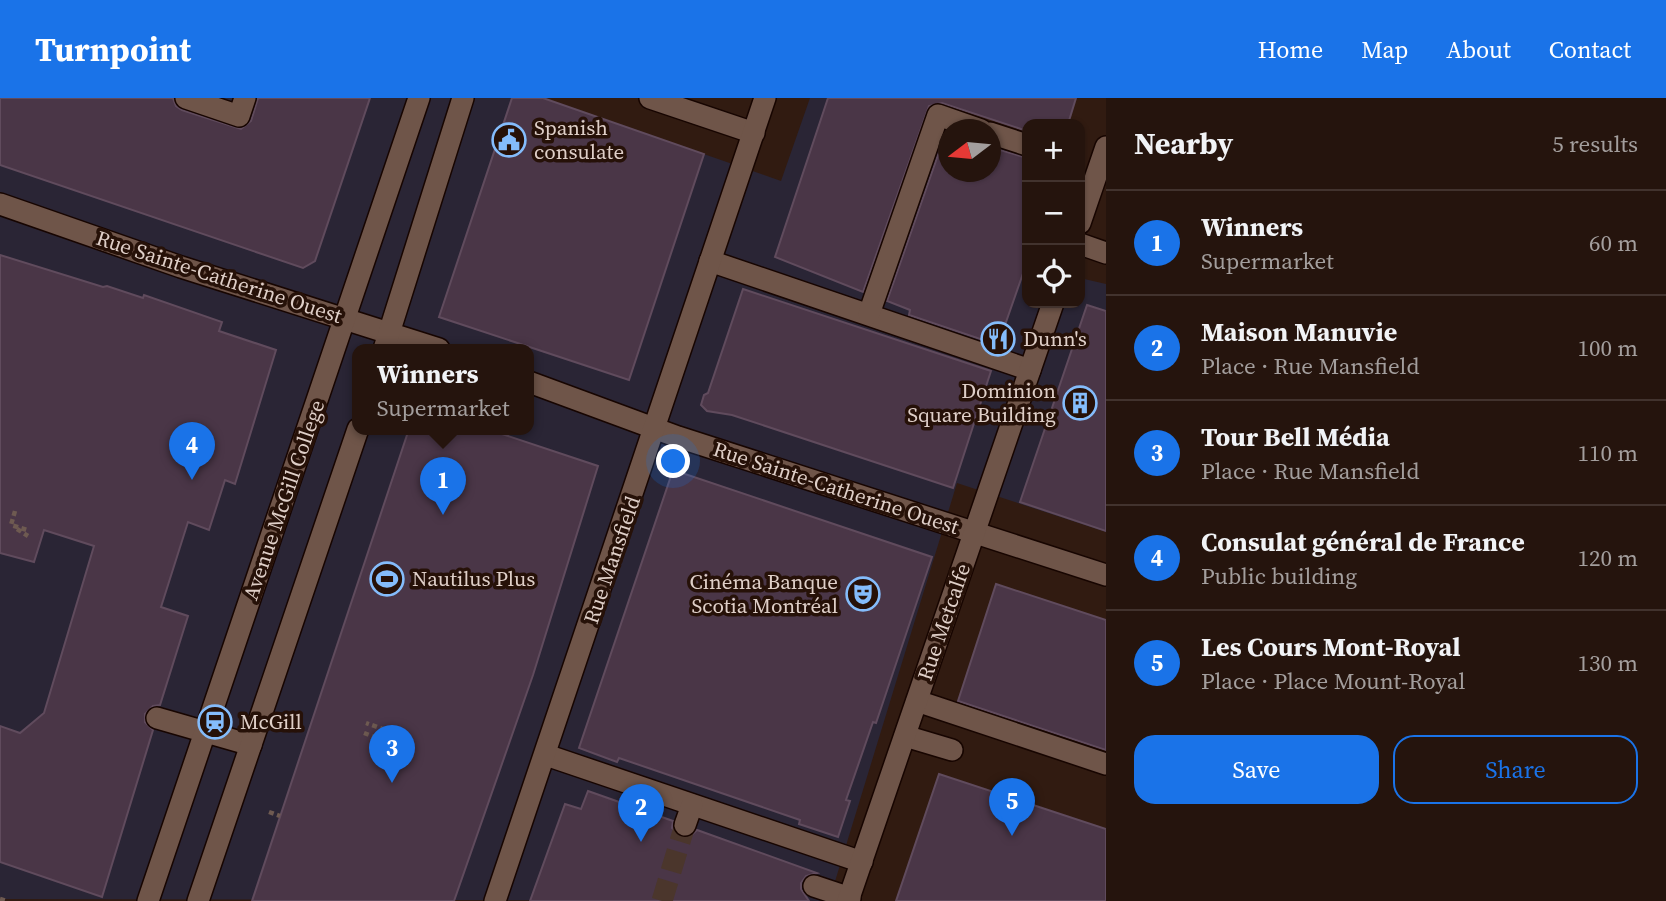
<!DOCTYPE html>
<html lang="en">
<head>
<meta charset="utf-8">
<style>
	:root { --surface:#25140d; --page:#31211b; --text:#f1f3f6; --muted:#a39e9d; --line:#42332e; --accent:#1a73e8 }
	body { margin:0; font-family:"Source Serif 4",serif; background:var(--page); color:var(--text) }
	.controls { position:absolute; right:21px; top:21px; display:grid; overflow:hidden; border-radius:14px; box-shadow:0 2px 5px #0004 }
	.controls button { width:63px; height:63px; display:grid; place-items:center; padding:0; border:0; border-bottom:2px solid var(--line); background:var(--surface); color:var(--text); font:35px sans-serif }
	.compass { position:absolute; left:938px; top:21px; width:63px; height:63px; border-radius:50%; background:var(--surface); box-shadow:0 2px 5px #0004; rotate:254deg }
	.you { position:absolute; left:674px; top:364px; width:24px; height:24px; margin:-18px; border:5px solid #fff; border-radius:50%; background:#1a73e8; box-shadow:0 0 0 10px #1a73e833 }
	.badge { display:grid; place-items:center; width:46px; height:46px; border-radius:50%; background:var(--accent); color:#fff; font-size:23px; font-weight:700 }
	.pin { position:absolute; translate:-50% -58px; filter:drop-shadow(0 2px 4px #0008) }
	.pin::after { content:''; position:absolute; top:37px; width:24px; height:21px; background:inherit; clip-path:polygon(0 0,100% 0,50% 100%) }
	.popup { position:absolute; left:352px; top:246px; width:182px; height:91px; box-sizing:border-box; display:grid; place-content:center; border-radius:14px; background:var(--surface); filter:drop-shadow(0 2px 5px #0005); font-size:23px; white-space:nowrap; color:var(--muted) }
	.popup b { font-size:26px; color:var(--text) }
	.popup::after { content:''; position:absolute; left:50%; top:100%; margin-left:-14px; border:14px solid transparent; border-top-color:var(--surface) }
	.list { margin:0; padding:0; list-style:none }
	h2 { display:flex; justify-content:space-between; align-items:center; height:91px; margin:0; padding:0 28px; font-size:30px }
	h2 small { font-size:23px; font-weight:400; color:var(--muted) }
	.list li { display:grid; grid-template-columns:46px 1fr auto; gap:21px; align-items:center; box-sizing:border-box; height:105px; padding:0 28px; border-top:2px solid var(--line) }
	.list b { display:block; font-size:26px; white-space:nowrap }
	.list p { margin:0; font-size:23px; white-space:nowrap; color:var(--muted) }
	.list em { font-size:23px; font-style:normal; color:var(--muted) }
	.actions { display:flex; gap:14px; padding:21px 28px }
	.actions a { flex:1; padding:16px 0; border:2px solid var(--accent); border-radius:21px; text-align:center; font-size:24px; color:var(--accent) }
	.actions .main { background:var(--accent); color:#fff }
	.icon { flex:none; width:38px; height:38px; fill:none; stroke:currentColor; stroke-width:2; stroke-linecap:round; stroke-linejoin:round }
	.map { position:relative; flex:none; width:1106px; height:803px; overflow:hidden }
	header { display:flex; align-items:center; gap:42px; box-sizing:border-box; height:98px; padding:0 35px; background:var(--accent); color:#fff }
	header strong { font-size:33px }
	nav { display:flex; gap:38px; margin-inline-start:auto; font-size:24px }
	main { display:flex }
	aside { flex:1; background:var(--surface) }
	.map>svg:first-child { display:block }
	.commercial { fill:#2a2535; fill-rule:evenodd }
	.building { fill:#4a3647; stroke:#604b5d; stroke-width:2 }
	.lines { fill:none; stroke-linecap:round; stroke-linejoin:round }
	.minor-tunnel { stroke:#4b362c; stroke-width:21; stroke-dasharray:21 10; stroke-linecap:butt }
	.minor-casing { stroke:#170500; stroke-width:24 }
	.path { stroke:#6e5a51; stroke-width:4.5; stroke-dasharray:5 3.5; stroke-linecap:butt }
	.minor { stroke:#6f5549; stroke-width:21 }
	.labels { text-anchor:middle; stroke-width:7; stroke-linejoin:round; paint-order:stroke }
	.poi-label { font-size:21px; fill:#dfcfc8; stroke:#261108; text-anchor:start }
	.street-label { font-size:21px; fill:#dfcfc8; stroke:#261108 }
</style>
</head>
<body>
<header>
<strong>Turnpoint</strong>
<nav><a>Home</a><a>Map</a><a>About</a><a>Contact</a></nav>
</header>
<main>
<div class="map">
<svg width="1106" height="803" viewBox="0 0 1106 803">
	<rect width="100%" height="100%" fill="#311b11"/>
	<path class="commercial" d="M0,0H543L781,83L810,0H886L971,31L948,32V74H990L991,39L1027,52V205H1080V180L1106,186V434L957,385L829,803L0,801ZM357,251H529V331H357Z"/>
	<g class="building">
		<path d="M0,0H173L176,8L182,12L241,31L251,23L258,0H370L315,163L303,170L0,67Z"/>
		<path d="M512,0H543L704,56L629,282L439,219Z"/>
		<path d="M828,0H1076L1068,26H1027V33L942,5L929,8L863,194L775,159Z"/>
		<path d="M946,34L948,74H990V49L1027,60V164L998,247L909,217L910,212L887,203Z"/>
		<path d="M0,157L103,189L107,188L143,200L144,197L222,224L219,233L276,252L235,386L225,382L209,432L188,424L161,509L188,518L160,607L153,608L145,616V624L153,632L102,799L0,764V628L20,635L44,615L94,448L44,432L34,464L0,455Z"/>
		<path d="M743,191L991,273L953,390L732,317L707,313L701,307L704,297L708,295Z"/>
		<path d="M1087,207L1106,213V433L1020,404Z"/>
		<path d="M409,331H487L598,368L533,577L454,803H252Z"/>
		<path d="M673,372L932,459L876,625L873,624L846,702L850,703L838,739L799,726L800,722L619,660L617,664L579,650Z"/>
		<path d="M996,486L1106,522V652L958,603Z"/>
		<path d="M939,676L1106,731V803H896Z"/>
		<path d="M588,693L673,723L672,730L680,739L688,740L697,732L817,775L806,778L801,785V791L809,803H530L565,706L581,711Z"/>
	</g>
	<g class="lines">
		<path class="minor-tunnel" d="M662,803L685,727"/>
		<defs>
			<g id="minor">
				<path d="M186,0L239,18L245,0"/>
				<path d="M650,0L754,35"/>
				<path d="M990,35L1027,47"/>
				<path d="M0,106L181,169L439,251"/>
				<path d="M1080,125L1106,49"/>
				<path d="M1080,146L1106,155"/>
				<path d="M710,163L1030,272"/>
				<path d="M869,216L938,17L981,32"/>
				<path d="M384,251L463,0"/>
				<path d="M529,284L678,339L1106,477"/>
				<path d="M917,603L1106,666"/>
				<path d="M157,620L251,647"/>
				<path d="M905,638L952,652"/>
				<path d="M546,657L862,764"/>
				<path d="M685,727L692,707"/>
				<path d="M814,788L850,800"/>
				<path d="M148,803L419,0"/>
				<path d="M198,803L358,331"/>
				<path d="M495,803L765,0"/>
				<path d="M848,803L1053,205"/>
			</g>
		</defs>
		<use href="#minor" class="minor-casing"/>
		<g class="path">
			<path d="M15,413L11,427L27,432"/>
			<path d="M17,431L28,438"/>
			<path d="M364,635L380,641L383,631L366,625"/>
			<path d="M269,714L280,718"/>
			<path d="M0,801L7,803"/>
		</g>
		<use href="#minor" class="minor"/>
	</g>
	<defs>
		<symbol id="civic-ring" viewBox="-11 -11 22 22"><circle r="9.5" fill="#261108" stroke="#84bcfb" stroke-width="1.5"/><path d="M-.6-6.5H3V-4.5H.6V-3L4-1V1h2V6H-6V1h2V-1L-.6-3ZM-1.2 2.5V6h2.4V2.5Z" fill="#84bcfb"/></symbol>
		<symbol id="restaurant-ring" viewBox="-11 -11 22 22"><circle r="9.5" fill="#261108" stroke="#84bcfb" stroke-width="1.5"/><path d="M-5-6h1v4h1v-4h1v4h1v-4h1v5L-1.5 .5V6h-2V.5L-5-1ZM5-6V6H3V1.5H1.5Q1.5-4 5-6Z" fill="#84bcfb"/></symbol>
		<symbol id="building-ring" viewBox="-11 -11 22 22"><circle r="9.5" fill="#261108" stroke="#84bcfb" stroke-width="1.5"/><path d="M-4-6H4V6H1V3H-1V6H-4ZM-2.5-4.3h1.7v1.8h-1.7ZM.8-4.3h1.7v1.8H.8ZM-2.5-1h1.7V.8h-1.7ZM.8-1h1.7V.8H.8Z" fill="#84bcfb"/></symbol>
		<symbol id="stadium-ring" viewBox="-11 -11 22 22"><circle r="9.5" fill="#261108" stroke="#84bcfb" stroke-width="1.5"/><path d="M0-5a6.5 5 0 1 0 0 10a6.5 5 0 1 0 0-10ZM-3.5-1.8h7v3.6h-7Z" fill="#84bcfb"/></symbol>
		<symbol id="theatre-ring" viewBox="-11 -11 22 22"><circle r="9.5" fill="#261108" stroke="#84bcfb" stroke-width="1.5"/><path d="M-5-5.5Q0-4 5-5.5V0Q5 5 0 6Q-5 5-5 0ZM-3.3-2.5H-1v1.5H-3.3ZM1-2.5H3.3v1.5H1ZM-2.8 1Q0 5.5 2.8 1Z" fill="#84bcfb"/></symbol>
		<symbol id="station-ring" viewBox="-11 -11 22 22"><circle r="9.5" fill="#261108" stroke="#84bcfb" stroke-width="1.5"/><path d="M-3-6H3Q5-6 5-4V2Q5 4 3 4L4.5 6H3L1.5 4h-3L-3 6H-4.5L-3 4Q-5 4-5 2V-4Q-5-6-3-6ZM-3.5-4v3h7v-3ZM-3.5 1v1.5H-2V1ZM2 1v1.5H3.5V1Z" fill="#84bcfb"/></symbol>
	</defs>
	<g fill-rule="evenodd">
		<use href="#civic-ring" x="490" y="23" width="38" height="38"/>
		<use href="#restaurant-ring" x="979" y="222" width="38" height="38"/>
		<use href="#building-ring" x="1061" y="286" width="38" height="38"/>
		<use href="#stadium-ring" x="368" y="462" width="38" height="38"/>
		<use href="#theatre-ring" x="844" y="477" width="38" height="38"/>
		<use href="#station-ring" x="196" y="605" width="38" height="38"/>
	</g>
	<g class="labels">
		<g class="poi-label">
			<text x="534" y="37">Spanish<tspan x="534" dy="24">consulate</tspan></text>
			<text x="1023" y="248">Dunn's</text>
			<text x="1056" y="300" text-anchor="end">Dominion<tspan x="1056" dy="24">Square Building</tspan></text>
			<text x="412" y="488">Nautilus Plus</text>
			<text x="838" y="491" text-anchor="end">Cinéma Banque<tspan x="838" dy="24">Scotia Montréal</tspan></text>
			<text x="240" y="631">McGill</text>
		</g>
		<g class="street-label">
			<text transform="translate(219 179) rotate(18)" y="7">Rue Sainte-Catherine Ouest</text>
			<text transform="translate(836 390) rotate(18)" y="7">Rue Sainte-Catherine Ouest</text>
			<text transform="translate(284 402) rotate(-71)" y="7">Avenue McGill College</text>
			<text transform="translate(612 462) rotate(-71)" y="7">Rue Mansfield</text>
			<text transform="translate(944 524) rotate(-71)" y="7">Rue Metcalfe</text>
		</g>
	</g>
</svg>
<div class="controls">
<button>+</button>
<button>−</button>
<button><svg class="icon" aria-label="locate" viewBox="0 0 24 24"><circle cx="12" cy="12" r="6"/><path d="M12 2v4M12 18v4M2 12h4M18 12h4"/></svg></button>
</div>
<svg class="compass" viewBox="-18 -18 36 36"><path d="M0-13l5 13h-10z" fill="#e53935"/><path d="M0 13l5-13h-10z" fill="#a39e9d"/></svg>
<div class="you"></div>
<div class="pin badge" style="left:443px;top:417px">1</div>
<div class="popup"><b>Winners</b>Supermarket</div>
<div class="pin badge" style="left:641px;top:744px">2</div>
<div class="pin badge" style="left:392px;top:685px">3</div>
<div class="pin badge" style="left:192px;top:382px">4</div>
<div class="pin badge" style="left:1012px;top:738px">5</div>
</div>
<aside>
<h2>Nearby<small>5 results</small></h2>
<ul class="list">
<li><span class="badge">1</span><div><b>Winners</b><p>Supermarket</p></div><em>60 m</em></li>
<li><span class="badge">2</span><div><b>Maison Manuvie</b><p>Place · Rue Mansfield</p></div><em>100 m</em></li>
<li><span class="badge">3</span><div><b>Tour Bell Média</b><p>Place · Rue Mansfield</p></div><em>110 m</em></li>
<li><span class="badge">4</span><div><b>Consulat général de France</b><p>Public building</p></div><em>120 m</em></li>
<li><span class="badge">5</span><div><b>Les Cours Mont-Royal</b><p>Place · Place Mount-Royal</p></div><em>130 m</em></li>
</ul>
<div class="actions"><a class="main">Save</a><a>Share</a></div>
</aside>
</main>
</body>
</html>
